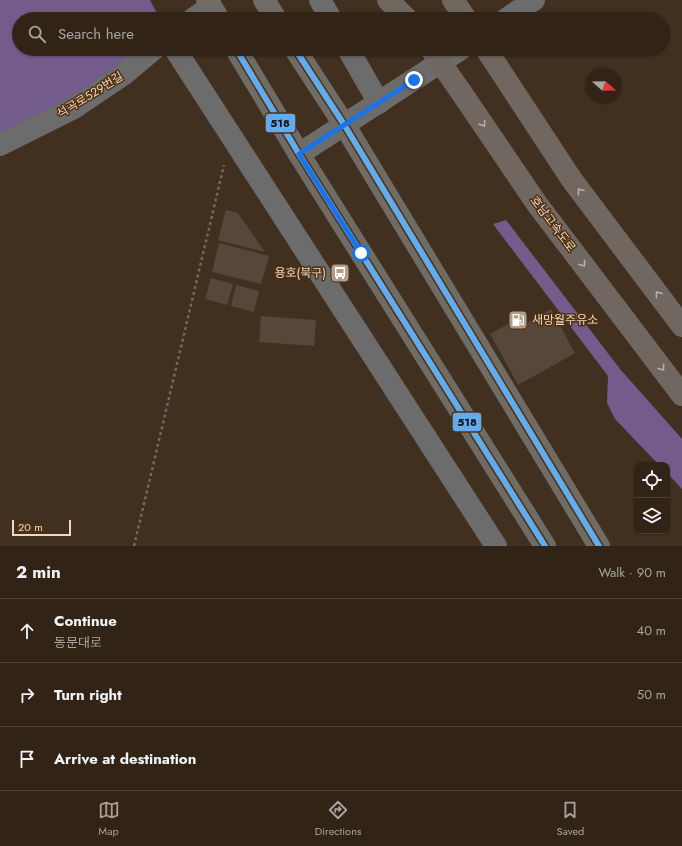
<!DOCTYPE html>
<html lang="en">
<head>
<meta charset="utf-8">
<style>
	:root { --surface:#312417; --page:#3d3024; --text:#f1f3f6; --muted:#a8a4a1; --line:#4c4136; --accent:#b09d8c }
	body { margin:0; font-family:Jost,"Noto Sans KR",sans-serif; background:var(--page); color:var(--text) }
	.controls { position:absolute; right:12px; bottom:12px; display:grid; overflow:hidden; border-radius:8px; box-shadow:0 1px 3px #0004 }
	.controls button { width:36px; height:36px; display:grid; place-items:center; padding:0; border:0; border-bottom:1px solid var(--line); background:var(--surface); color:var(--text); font:20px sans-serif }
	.compass { position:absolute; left:586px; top:68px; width:36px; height:36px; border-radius:50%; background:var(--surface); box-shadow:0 1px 3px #0004; rotate:110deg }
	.scale { position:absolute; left:12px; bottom:10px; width:59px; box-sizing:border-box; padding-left:4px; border:2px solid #ecd8c7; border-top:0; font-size:11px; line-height:14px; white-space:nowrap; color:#ecd8c7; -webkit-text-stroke:3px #503010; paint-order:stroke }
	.stop { position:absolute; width:12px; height:12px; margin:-9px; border:3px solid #1a73e8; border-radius:50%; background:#fff }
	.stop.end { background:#1a73e8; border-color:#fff; box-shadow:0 1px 4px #0008 }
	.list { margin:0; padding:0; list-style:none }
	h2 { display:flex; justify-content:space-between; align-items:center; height:52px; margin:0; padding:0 16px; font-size:17px }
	h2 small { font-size:13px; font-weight:400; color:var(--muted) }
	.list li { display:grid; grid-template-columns:26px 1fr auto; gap:12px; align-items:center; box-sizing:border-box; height:64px; padding:0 16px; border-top:1px solid var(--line) }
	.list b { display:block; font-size:15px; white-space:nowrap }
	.list p { margin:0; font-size:13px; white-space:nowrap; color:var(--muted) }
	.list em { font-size:13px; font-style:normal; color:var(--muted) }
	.icon { flex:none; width:22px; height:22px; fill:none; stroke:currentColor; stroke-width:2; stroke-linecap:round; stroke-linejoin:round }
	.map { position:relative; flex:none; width:682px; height:546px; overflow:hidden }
	.search { position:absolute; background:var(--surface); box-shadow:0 1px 3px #0004; left:12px; right:12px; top:12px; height:44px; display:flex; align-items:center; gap:10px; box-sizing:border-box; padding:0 14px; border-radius:22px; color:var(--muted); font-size:15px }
	.sheet { height:244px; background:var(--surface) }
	nav { display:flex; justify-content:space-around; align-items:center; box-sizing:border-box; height:56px; border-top:1px solid var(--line); background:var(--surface); font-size:11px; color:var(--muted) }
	nav a { display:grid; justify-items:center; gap:2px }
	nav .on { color:var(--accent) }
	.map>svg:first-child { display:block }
	.forest { fill:#735c8b }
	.building { fill:#554739 }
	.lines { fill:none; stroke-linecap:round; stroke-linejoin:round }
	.path { stroke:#6e6964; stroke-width:2.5; stroke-dasharray:3 3; stroke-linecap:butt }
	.minor { stroke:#6d6c6c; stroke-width:22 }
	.major { stroke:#6f6c66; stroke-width:22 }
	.highway { stroke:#6f6760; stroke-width:22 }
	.highway-bridge { stroke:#6f6760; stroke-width:22 }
	.bus-1-casing { stroke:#503010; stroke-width:9 }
	.bus-1 { stroke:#60acee; stroke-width:6 }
	.oneway { stroke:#c0b0a3 }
	.route { stroke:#1a73e8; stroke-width:5 }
	.labels { text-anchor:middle; stroke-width:3; stroke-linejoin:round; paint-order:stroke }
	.street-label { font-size:12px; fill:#ecd8c7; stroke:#503010 }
	.poi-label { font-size:12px; fill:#ecd8c7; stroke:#503010; text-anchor:end }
	.line-badge { stroke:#503010; stroke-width:1.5 }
	.pale-badge-label { font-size:11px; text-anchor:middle; font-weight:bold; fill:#111 }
</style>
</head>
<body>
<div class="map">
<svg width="682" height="546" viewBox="0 0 682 546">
	<rect width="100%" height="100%" fill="#41301f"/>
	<g class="forest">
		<path d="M0,0H150L160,19H19V49H140L73,99L0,134Z"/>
		<path d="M506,220L620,369L682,439V489L667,473V465H659L615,419L607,403L608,376L493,224Z"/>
	</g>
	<g class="building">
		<path d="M226,210L238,213L265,252L218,240Z"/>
		<path d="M219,243L269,256L261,284L212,272Z"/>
		<path d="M211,278L233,284L227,305L205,299Z"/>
		<path d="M236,285L259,291L254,312L231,306Z"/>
		<path d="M551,309L575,353L518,385L490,334L524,315L528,322Z"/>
		<path d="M261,316L316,320L314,346L259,342Z"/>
	</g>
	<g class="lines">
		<path class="path" d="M134,546L224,165"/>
		<g class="minor">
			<path d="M320,0L331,19"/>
			<path d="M193,19L211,6"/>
			<path d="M506,19L534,0"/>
			<path d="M175,49L496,546"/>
			<path d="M348,49L379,103"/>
			<path d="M0,145L74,108L123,75L154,49"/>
			<path d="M299,154L461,49"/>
		</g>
		<g class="major">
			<path d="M207,0L219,19"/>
			<path d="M264,0L276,19"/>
			<path d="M236,49L299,154L545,546"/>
			<path d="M295,49L345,126L599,546"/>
		</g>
		<g class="highway">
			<path d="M388,0L407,19"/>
			<path d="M453,0L466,19"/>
			<path d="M486,49L572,180L682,326"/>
			<path d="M461,92L537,204L682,395"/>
		</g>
		<path class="highway-bridge" d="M431,49L461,92"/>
		<defs>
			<g id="bus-1">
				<path d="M236,49L299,154L545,546"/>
				<path d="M295,49L345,126L599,546"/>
			</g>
		</defs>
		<use href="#bus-1" class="bus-1-casing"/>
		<use href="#bus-1" class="bus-1"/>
	</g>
	<defs><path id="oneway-chevron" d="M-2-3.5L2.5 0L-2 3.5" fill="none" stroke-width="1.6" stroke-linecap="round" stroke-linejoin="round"/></defs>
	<g class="oneway">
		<use href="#oneway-chevron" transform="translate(483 124) rotate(56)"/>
		<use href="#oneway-chevron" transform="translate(580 191) rotate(-127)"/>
		<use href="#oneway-chevron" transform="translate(583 264) rotate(53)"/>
		<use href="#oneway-chevron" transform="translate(658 294) rotate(-127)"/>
		<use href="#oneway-chevron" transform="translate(662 368) rotate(53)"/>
	</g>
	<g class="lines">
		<path class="route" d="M361,253L299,154L414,80"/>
	</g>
	<defs>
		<symbol id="bus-square" viewBox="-11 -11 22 22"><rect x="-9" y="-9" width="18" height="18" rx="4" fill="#b09d8c" stroke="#503010"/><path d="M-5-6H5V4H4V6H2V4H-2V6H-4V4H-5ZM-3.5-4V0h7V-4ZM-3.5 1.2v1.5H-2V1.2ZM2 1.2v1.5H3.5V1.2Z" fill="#fff"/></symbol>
		<symbol id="fuel-square" viewBox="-11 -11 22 22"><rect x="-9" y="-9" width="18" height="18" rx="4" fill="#b09d8c" stroke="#503010"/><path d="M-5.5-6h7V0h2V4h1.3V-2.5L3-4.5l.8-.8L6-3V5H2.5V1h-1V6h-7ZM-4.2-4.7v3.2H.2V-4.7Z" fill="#fff"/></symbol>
	</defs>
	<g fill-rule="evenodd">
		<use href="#bus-square" x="329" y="262" width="22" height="22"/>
		<use href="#fuel-square" x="507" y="309" width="22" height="22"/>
	</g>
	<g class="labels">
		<g class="street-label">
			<text transform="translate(90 95) rotate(-32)" y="4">석곡로529번길</text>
			<text transform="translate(553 224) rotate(53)" y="4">호남고속도로</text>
		</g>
		<g class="poi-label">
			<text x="326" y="277">용호(북구)</text>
			<text x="532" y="324" text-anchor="start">새망월주유소</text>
		</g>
	</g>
	<g class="line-badge">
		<rect x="265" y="113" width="31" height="20" rx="4" fill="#60acee"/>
		<rect x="452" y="412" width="30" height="20" rx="4" fill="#60acee"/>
	</g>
	<g class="pale-badge-label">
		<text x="280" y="127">518</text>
		<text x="467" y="426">518</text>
	</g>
</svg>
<div class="controls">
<button><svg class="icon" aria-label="locate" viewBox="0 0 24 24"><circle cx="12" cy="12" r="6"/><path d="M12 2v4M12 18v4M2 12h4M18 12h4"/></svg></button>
<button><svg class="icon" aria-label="layers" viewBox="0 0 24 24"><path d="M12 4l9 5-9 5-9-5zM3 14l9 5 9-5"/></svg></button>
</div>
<svg class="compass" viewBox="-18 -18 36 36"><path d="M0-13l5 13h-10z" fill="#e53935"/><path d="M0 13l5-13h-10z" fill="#a8a4a1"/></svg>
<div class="scale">20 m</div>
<div class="stop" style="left:361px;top:253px"></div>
<div class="stop end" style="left:414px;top:80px"></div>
<div class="search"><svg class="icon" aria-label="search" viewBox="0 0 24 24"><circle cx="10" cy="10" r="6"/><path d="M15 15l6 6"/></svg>Search here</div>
</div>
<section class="sheet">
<h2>2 min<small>Walk · 90 m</small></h2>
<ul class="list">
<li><svg class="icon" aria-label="ahead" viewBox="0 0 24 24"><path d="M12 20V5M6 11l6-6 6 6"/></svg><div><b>Continue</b><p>동문대로</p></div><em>40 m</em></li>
<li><svg class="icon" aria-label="right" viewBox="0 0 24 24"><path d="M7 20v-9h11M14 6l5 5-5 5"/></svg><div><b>Turn right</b></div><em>50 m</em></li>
<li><svg class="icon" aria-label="arrive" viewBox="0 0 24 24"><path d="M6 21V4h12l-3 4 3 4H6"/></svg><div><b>Arrive at destination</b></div></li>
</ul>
</section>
<nav>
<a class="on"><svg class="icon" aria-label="map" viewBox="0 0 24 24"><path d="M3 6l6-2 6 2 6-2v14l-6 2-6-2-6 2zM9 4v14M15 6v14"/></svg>Map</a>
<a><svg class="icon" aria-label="directions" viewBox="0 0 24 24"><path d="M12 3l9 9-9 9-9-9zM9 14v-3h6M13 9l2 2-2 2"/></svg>Directions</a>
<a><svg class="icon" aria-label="saved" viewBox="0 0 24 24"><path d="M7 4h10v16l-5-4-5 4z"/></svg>Saved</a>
</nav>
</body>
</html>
